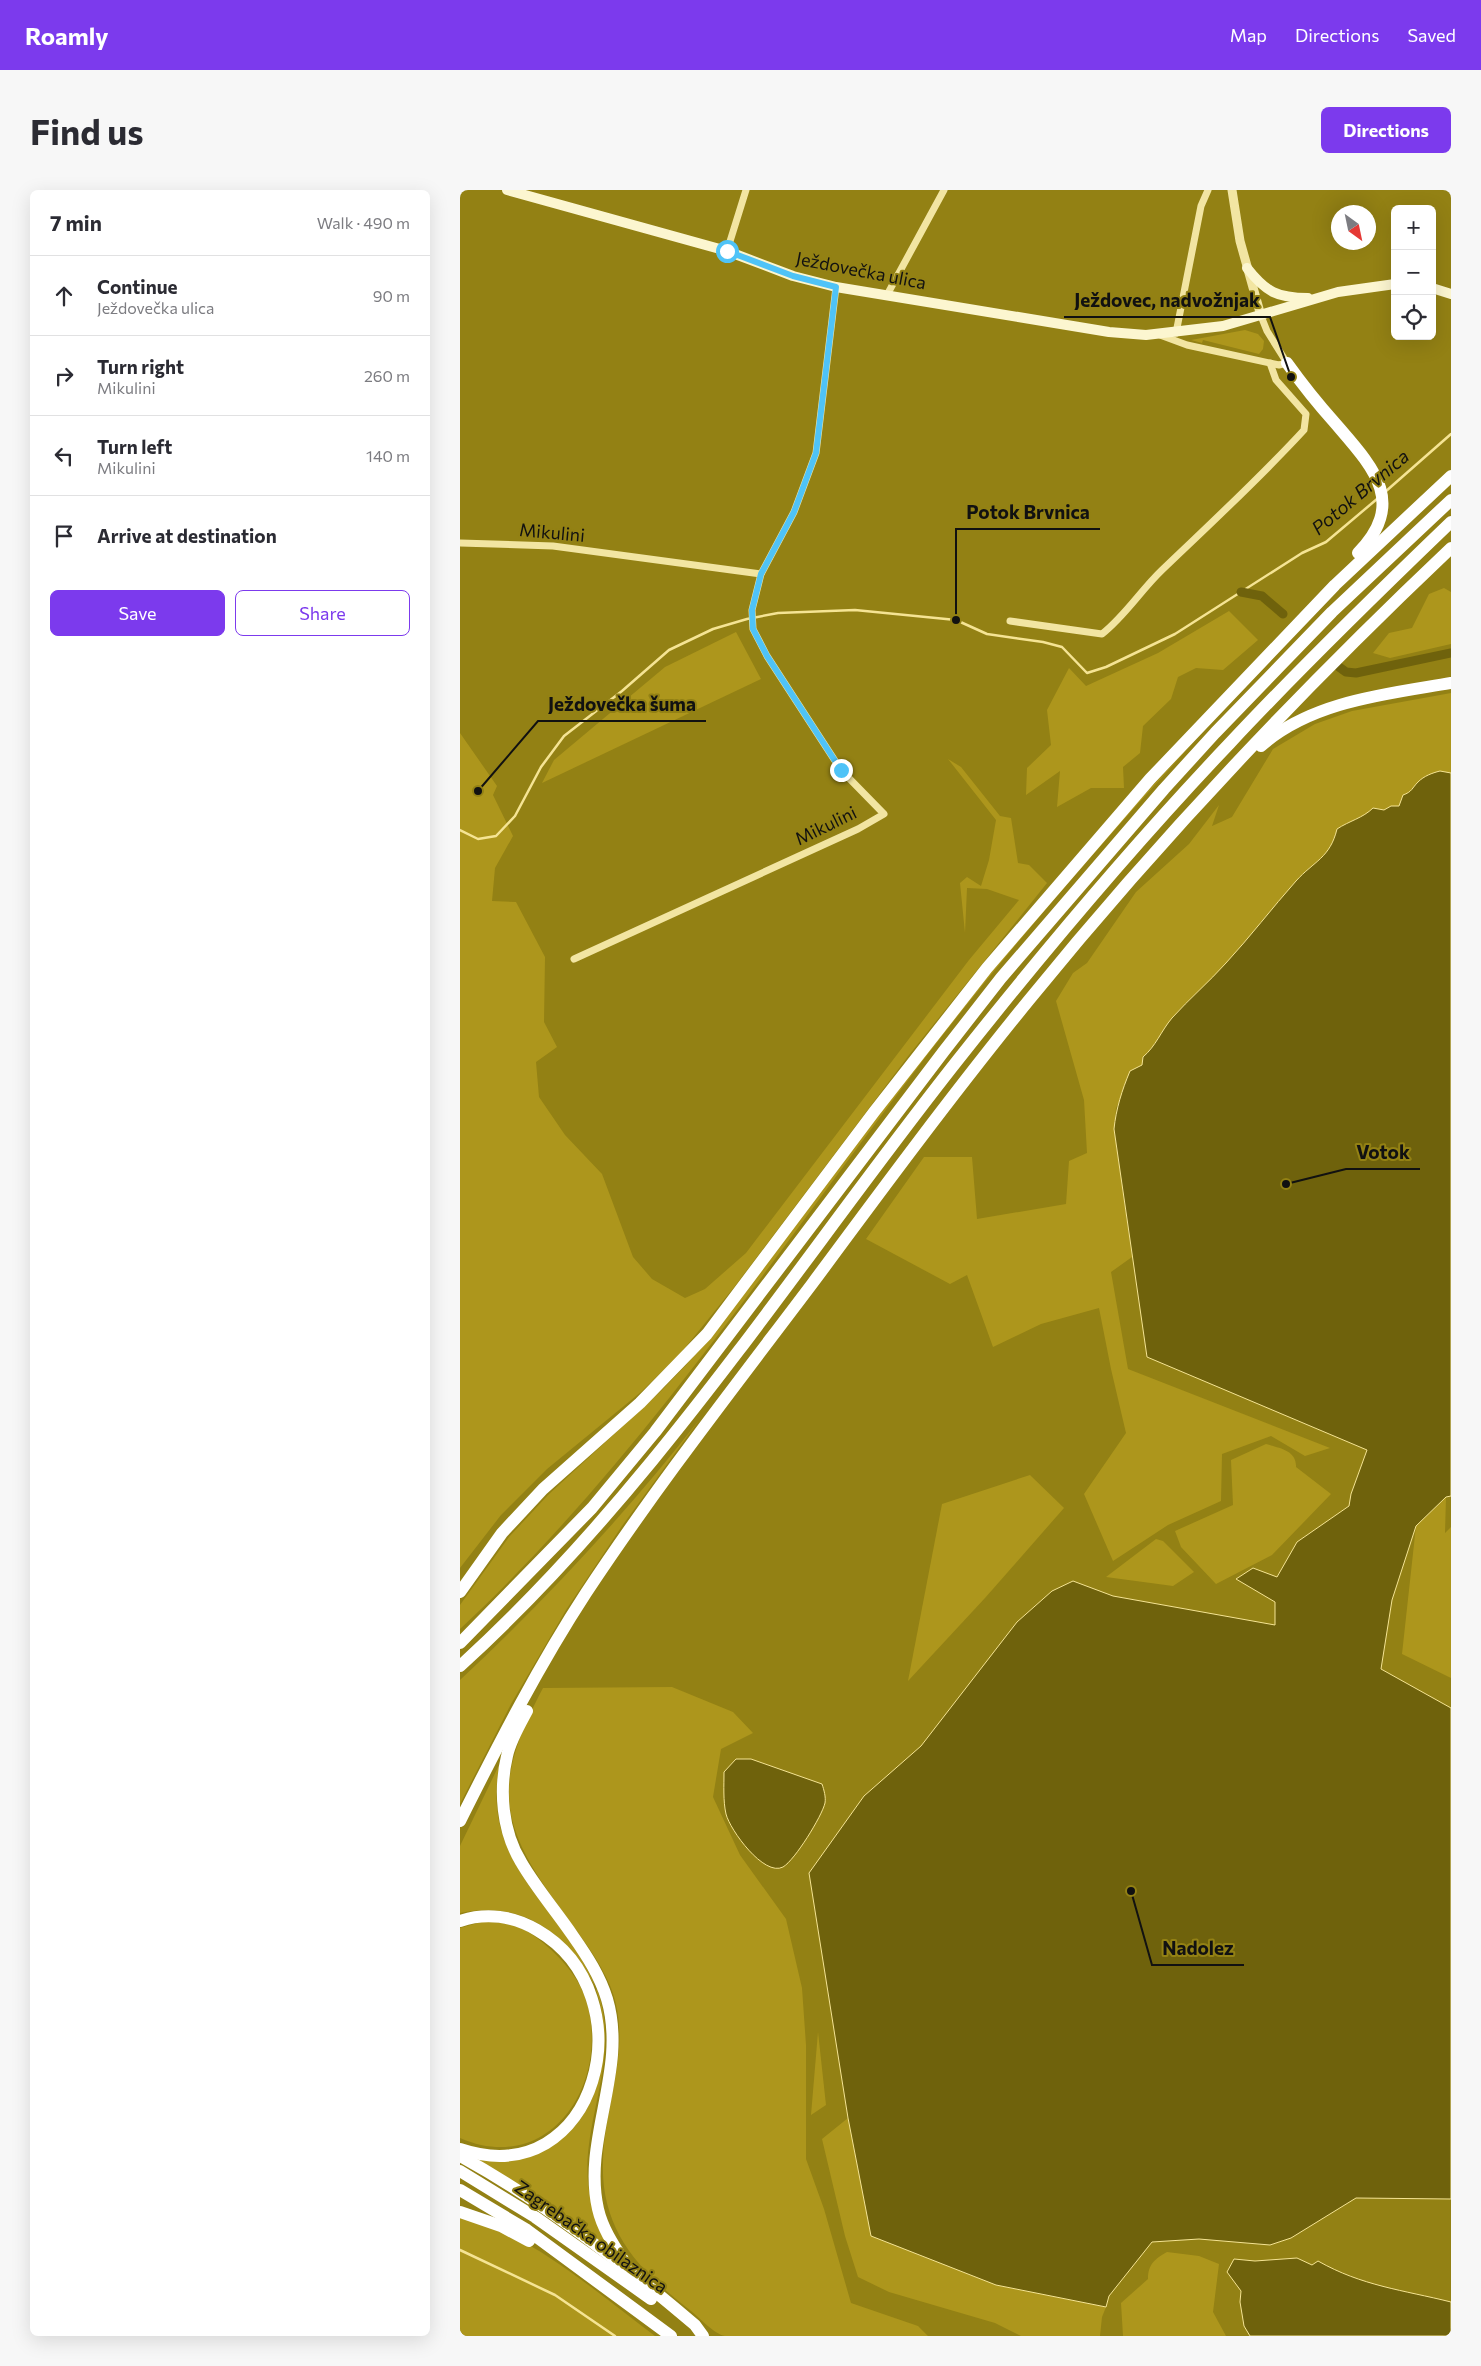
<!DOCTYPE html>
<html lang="en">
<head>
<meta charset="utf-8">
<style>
	:root { --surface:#fff; --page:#f7f7f7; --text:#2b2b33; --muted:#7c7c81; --line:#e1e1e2; --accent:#7c3aed }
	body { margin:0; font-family:Commissioner,sans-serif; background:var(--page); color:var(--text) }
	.controls { position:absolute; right:15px; top:15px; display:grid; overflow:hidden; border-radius:8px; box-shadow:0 5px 20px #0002 }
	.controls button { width:45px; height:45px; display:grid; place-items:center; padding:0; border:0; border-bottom:1px solid var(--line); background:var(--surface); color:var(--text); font:25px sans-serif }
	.compass { position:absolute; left:871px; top:15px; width:45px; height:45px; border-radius:50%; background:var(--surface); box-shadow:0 5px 20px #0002; rotate:147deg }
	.stop { position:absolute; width:15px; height:15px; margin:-11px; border:4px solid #4fc3f7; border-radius:50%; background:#fff }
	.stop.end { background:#4fc3f7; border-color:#fff; box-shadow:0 1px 5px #0008 }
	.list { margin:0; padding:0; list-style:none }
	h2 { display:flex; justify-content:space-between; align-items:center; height:65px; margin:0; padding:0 20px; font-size:21px }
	h2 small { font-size:16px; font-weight:400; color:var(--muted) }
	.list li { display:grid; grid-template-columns:32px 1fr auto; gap:15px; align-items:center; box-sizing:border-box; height:80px; padding:0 20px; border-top:1px solid var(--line) }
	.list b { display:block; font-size:19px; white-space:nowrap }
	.list p { margin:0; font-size:16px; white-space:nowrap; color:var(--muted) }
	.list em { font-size:16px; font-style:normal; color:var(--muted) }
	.actions { display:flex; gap:10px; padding:15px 20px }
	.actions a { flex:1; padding:11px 0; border:1px solid var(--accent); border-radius:8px; text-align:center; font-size:18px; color:var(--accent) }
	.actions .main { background:var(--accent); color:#fff }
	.icon { flex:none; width:28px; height:28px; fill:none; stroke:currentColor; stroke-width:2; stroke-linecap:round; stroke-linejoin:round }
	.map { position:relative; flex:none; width:991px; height:2146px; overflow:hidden; border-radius:8px }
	header { display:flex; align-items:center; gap:30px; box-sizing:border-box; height:70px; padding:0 25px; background:var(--accent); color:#fff }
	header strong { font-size:24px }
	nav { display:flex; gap:28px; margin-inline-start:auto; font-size:18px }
	.intro { display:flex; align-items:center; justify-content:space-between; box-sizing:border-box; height:120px; padding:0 30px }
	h1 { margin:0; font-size:35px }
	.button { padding:12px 22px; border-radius:8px; background:var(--accent); color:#fff; font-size:18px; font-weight:700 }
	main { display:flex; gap:30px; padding:0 30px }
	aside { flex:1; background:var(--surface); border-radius:8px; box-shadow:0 5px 20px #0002 }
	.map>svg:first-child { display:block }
	.green { fill:#ad961c }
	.water { fill:#6f620c; stroke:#f5e494 }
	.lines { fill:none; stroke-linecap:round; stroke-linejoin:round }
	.stream { stroke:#f5e494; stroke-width:2.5 }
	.canal { stroke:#6f620c; stroke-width:9 }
	.minor { stroke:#f2e5a2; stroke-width:7 }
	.tertiary { stroke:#f2e5a2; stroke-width:9 }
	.secondary { stroke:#fcf6d0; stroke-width:10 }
	.motorway { stroke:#fff; stroke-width:12 }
	.route { stroke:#4fc3f7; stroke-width:6 }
	.labels { text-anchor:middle; stroke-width:4; stroke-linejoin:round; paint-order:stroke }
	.street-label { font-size:18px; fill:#111; stroke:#938114 }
	.water-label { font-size:19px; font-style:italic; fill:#111; stroke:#938114 }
	.leader { fill:none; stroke:#111; stroke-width:2 }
	.callout-dot { fill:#111; stroke:#938114; stroke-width:2 }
	.callout-label { font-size:19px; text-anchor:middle; font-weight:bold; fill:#111; stroke:#938114; stroke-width:4; stroke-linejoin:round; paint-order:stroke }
</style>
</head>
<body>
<header>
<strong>Roamly</strong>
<nav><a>Map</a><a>Directions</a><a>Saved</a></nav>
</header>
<div class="intro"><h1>Find us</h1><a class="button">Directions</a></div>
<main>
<aside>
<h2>7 min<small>Walk · 490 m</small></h2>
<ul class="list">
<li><svg class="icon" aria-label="ahead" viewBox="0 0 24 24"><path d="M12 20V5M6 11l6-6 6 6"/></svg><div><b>Continue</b><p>Ježdovečka ulica</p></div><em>90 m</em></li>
<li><svg class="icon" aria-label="right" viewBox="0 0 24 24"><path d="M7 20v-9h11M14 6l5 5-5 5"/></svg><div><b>Turn right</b><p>Mikulini</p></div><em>260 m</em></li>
<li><svg class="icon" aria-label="left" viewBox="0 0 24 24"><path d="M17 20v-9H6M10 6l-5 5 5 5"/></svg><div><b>Turn left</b><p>Mikulini</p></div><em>140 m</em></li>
<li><svg class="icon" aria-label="arrive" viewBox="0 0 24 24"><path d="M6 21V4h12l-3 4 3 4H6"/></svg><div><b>Arrive at destination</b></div></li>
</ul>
<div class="actions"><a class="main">Save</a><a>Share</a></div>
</aside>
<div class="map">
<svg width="991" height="2146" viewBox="0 0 991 2146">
	<rect width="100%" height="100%" fill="#938114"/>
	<g class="green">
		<path d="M785,140L798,144L804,151L803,159L799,164L743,150L742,153L731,150Z"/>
		<path d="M984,398L991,402V454L930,468L913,463L929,443L952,438L969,404Z"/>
		<path d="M769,421L798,450L763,480L736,478L718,487L711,509L683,536L680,563L663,577L664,598H631L597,617L600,581L566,605L567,578L591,555L587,520L609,478L626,496L698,463Z"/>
		<path d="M276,442L301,489L82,593L94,570L205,477Z"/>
		<path d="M991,503V583L958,592L939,616H931L924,620L913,618C903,628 889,631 877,639C870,668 854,670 836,691C812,718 790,747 766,773C749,792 729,809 712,828C701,841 696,856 683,867L682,875L665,894L663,904L656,918L654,939L672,1067L651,1082L668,1179L870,1258L845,1266L811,1246L762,1264L761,1311L708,1335L653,1371L624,1304L666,1243L651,1179L639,1118L581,1134L533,1157L507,1085L490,1094L406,1049L464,967H512L517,1029L606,1014L609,971L627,963L624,910L596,811L613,783L627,773L676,702L729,654L759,615L752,636L772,627L813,559L855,534L892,521Z"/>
		<path d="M0,543L37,596L33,605L53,646L35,678L32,711L56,712L85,767L84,832L97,857L76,872L79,907L105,945L142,984L173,1067L192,1089L225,1108L245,1099L286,1063L509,770L559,710L527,699L507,698L505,743L500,693L507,687L521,696L529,670L536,630L488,569L501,577L540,626L551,628L558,673L569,675L587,693L449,865L275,1096L220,1164L181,1202L87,1279L41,1325L0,1378Z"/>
		<path d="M735,551C630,665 529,782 436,906C298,1089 168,1282 0,1439V1415L49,1347L88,1305L201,1201L227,1174C391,962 549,744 735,551Z"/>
		<path d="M240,1229L162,1336L106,1420L51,1514L0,1614V1490C87,1409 167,1322 240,1229Z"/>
		<path d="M806,1254C819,1258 837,1260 836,1277L871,1304L812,1365L756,1394L721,1357L715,1341L773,1315L771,1270Z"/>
		<path d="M570,1285L604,1318L525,1408L448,1491L482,1314Z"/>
		<path d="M986,1307L985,1343L991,1337V1488L942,1464L956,1336Z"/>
		<path d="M696,1349L703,1351L734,1382L713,1396L646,1387Z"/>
		<path d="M212,1497L273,1522L293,1543L261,1559L253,1607L280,1665L326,1729L342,1798L346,1855V1969L364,2019L391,2113L458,2136L468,2146C421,2146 374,2146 327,2146C308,2146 284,2146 265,2146C254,2144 240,2128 231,2121C179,2081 140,2040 143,1970C145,1911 173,1856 151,1798C140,1770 120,1746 103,1722C38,1635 32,1595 83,1498Z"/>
		<path d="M40,1573C18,1675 103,1716 136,1798C108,1744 63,1709 0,1723V1656Z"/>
		<path d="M21,1732C51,1731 67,1738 89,1758C107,1774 123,1794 128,1817C148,1898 87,1986 0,1948V1738Z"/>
		<path d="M137,1799C164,1875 114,1940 131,2011C135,2029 144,2045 153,2060L70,2001L15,1968C20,1967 30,1970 37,1971C48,1971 61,1969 71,1965C138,1945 157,1859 136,1800Z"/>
		<path d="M358,1842L366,1915L351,1925Z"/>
		<path d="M388,1928L412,2046L536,2095L646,2117L642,2127L640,2146H561L535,2133L429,2102L398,2087L385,2046L362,1949Z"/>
		<path d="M0,2026C71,2043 137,2103 195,2146H0Z"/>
		<path d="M707,2062L739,2066L759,2074L753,2122L766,2146H663L661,2113L688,2089C688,2074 695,2069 707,2062Z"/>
	</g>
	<g class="water">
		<path d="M980,581L991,583V1306L986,1307L956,1336L932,1410L921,1479L991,1518V2009L896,2008L831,2048L810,2055L739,2049L692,2052L649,2106L646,2117L536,2095L411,2046L388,1928L349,1683L404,1606L461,1556L557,1432L592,1401L613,1391L653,1406L815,1435V1412L776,1389L793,1378L817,1387L837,1352L889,1316L891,1304L907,1260L687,1167L654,939C656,919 662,900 670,881L682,875L683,867C696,856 701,841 712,828C729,809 749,792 766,773C790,747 812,718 836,691C854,671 870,668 877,639C889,631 903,628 913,618L924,620L931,616H939L943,605C952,602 952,598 958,592C964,586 972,583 980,581Z"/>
		<path d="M276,1569H291L362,1594C364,1600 366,1607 365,1613C362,1626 335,1670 323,1677C304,1687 270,1640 266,1624C263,1611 264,1595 264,1582Z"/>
		<path d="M837,2068L852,2075L858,2071C902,2096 943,2100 991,2112V2146H790L784,2136L780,2112L781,2101L767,2082L774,2069L795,2071Z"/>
	</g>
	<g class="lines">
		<g class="stream">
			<path d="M925,302L991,244"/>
			<path d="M0,640L18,649L36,646L55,626L81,577L104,546L162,501L209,460L253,439L287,429L318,423L395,420L496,430L527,444L583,452L602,457L627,483L646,477L715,444L842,363L866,352L917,309"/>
			<path d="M0,2060L95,2105L155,2146"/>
		</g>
		<g class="canal">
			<path d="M781,402L802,406L823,424"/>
			<path d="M879,477L886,482L896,483L991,463"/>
		</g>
		<g class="minor">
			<path d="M267,61L286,0"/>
			<path d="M427,105L484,0"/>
			<path d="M716,143L741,16L748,0"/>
			<path d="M700,145L727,155L819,175L827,173L807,141L801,126"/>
			<path d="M0,353L93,356L301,384"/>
			<path d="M550,431L642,444C665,426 681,400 702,380C750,334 799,289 844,240L846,224L816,190L810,173"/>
			<path d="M114,769L398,639L424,624L381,580L307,466L293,439L292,420L301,384L334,322L356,263L376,97"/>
		</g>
		<path class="tertiary" d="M772,0L780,51L801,126"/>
		<g class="secondary">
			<path d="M47,0L267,61L333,86L376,97L649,142L686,145L763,136L878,102L935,94"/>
			<path d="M787,78C806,102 817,108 848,108"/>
			<path d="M972,98L991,104"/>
		</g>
		<g class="motorway">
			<path d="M827,173C842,194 858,214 875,233C912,276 948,312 898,363"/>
			<path d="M801,556C852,511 927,504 991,493"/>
			<path d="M0,1402L42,1343L83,1299L180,1213L247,1144L414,922L527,778L690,589L875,395L991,286"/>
			<path d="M0,1453L132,1318L195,1242L484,861L541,788L704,599L755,543L872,422L991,310"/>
			<path d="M0,1476C195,1299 335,1076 497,871C584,761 674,654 770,553C841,477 916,404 991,332"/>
			<path d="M67,1521C60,1534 50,1551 47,1566C39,1600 42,1641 61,1672C76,1698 96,1721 113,1746C127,1766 140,1786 147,1809C168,1880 122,1949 138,2019C143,2041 157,2060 169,2079"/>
			<path d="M0,1631C39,1553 79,1475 126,1403C196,1297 275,1196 352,1094C423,998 494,902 569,810C699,650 841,500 991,358"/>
			<path d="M0,1731C26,1722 54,1726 77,1740C189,1805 138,2005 0,1959"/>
			<path d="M0,1966C84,2012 162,2073 235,2135L243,2146"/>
			<path d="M0,1981L75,2027L191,2109"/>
			<path d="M0,2000L67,2040L211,2146"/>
			<path d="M0,2022L41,2036L69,2051"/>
		</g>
	</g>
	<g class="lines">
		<path class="route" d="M267,61L333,86L376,97L356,263L334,322L301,384L292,420L293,439L307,466L381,580"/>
	</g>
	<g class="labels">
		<g class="street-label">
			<text transform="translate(401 81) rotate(11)" y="6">Ježdovečka ulica</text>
			<text transform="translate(92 343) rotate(5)" y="6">Mikulini</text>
			<text transform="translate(366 636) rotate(-26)" y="6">Mikulini</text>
			<text transform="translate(131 2047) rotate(35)" y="6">Zagrebačka obilaznica</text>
		</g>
		<g class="water-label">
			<text transform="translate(900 302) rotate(-40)" y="7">Potok Brvnica</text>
		</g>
	</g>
	<path class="leader" d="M831 187L810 127H604M496 430L496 339H640M18 601L78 531H246M826 994L886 979H960M671 1701L692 1775H784"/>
	<g class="callout-dot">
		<circle cx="831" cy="187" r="5"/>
		<circle cx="496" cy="430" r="5"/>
		<circle cx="18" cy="601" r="5"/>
		<circle cx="826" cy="994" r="5"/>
		<circle cx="671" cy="1701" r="5"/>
	</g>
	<g class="callout-label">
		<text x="707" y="117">Ježdovec, nadvožnjak</text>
		<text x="568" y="329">Potok Brvnica</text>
		<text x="162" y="521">Ježdovečka šuma</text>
		<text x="923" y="969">Votok</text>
		<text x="738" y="1765">Nadolez</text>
	</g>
</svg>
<div class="controls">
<button>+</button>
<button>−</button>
<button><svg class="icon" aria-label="locate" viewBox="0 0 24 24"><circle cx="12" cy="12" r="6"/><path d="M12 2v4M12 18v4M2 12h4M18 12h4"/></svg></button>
</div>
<svg class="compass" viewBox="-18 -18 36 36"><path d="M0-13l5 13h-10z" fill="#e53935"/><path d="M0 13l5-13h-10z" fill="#7c7c81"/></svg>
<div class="stop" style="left:267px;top:61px"></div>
<div class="stop end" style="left:381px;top:580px"></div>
</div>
</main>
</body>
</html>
